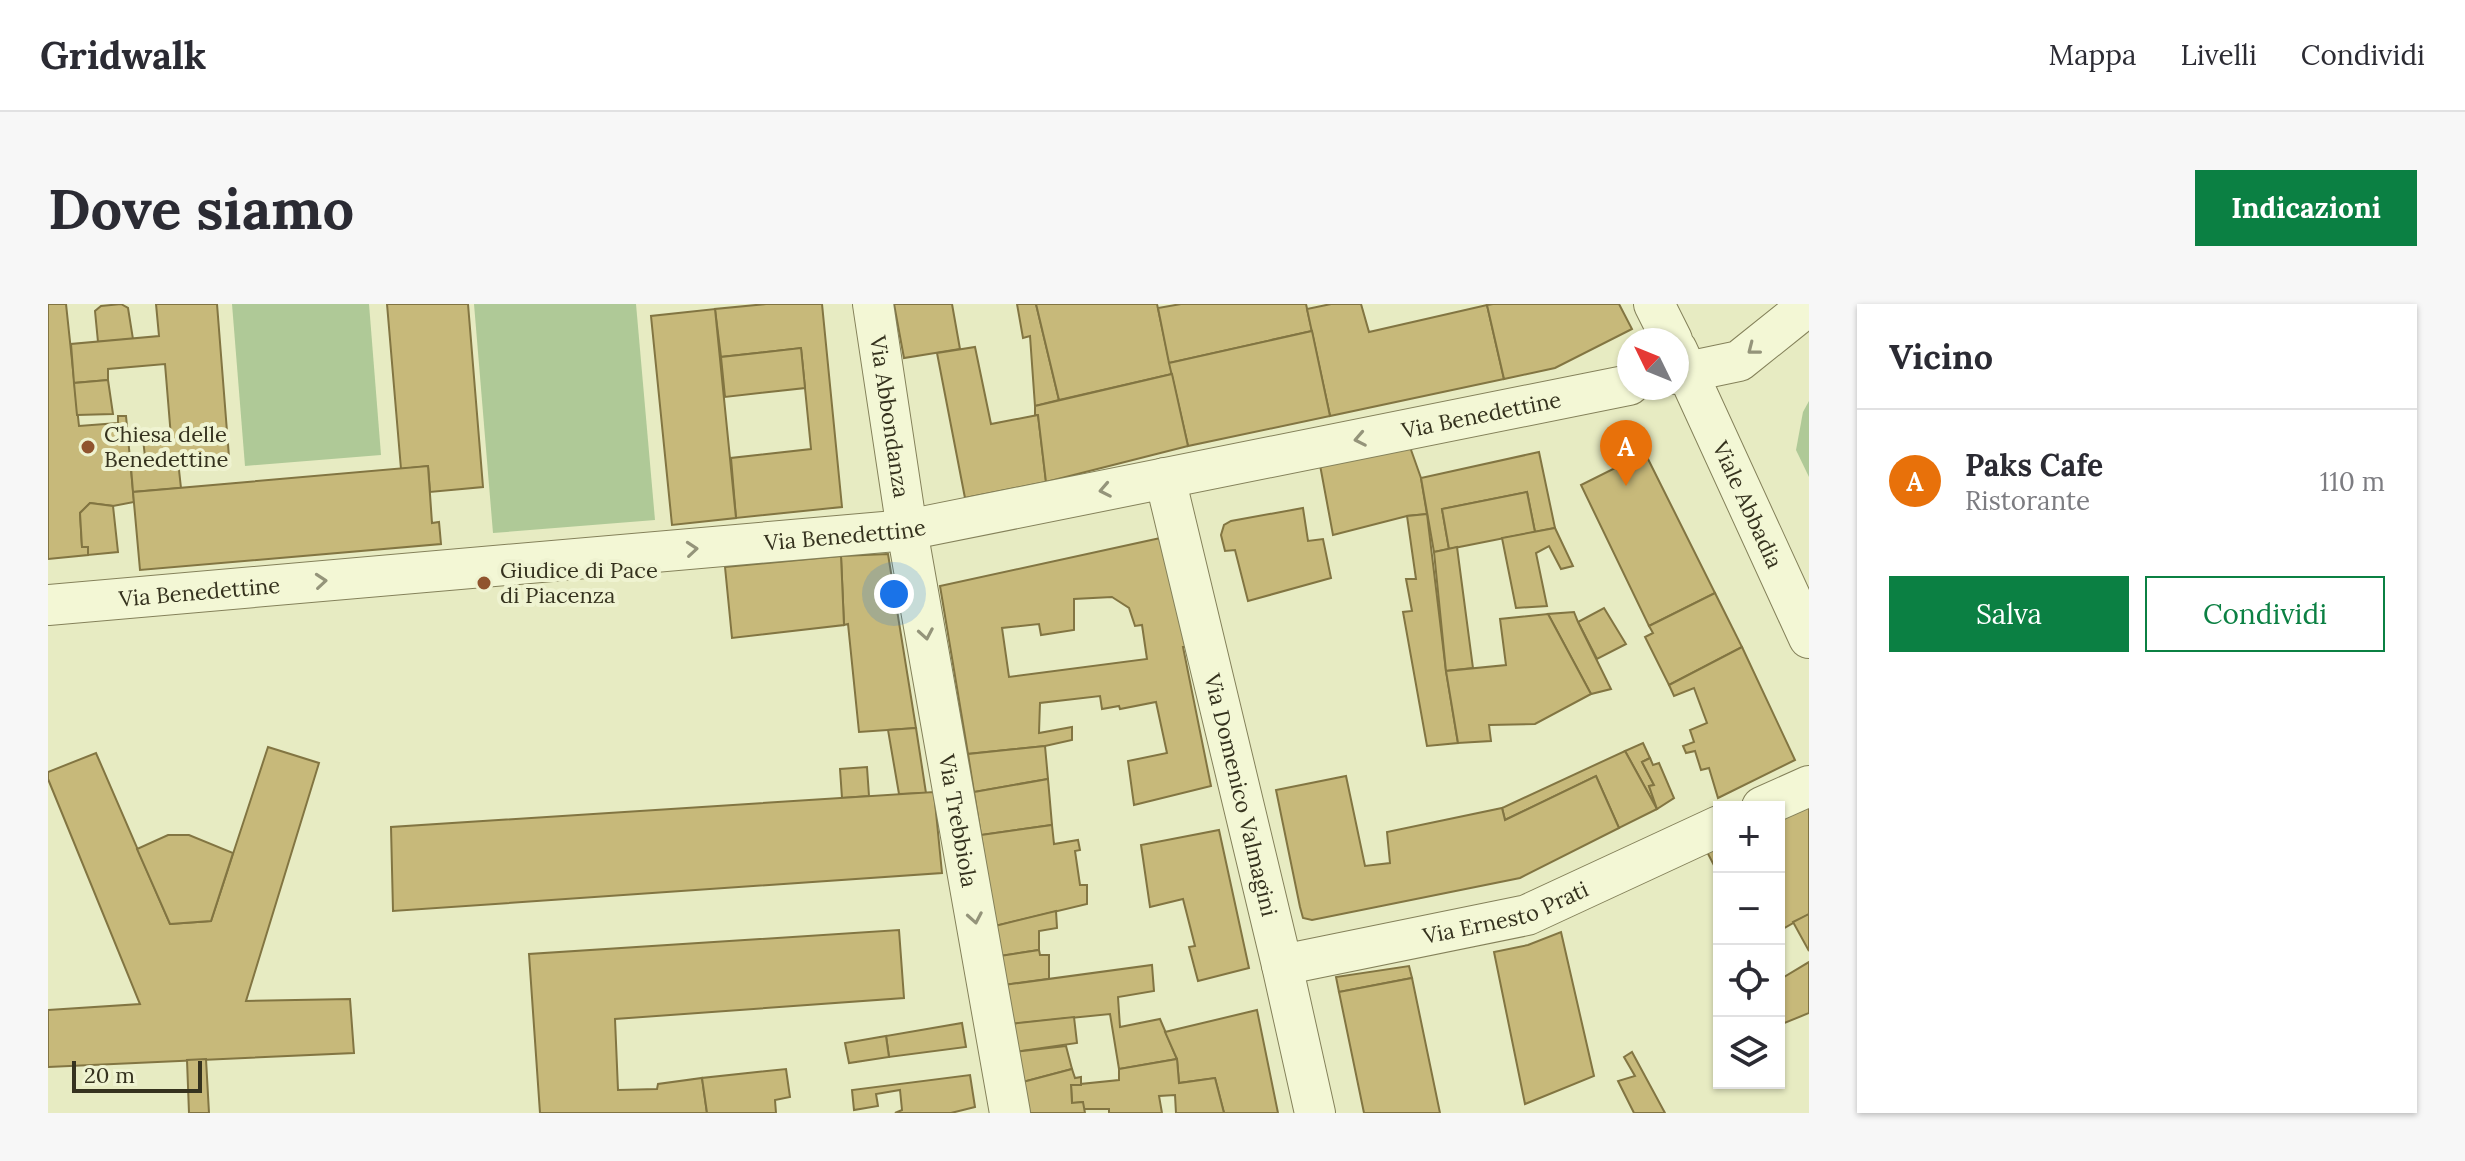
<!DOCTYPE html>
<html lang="it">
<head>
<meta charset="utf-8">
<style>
	:root { --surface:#fff; --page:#f7f7f7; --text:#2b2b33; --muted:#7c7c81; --line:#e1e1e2; --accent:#0b8043 }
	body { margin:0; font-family:Lora,serif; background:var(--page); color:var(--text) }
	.controls { position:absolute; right:24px; bottom:24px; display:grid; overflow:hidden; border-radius:0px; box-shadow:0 2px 6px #0004 }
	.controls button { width:72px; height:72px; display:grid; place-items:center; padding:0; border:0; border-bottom:2px solid var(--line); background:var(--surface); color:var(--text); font:40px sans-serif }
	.compass { position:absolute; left:1569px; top:24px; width:72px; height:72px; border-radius:50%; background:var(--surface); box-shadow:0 2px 6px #0004; rotate:313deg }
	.scale { position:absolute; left:24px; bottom:20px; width:130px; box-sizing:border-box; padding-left:8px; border:4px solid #35321e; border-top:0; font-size:22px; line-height:28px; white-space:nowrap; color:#35321e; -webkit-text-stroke:6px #eff3d1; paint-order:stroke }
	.you { position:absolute; left:846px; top:290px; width:28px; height:28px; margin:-20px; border:6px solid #fff; border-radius:50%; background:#1a73e8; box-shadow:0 0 0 12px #1a73e833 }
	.badge { display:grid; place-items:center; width:52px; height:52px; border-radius:50%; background:var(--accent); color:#fff; font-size:26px; font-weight:700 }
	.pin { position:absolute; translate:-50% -66px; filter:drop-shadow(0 2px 4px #0008) }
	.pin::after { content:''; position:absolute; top:42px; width:28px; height:24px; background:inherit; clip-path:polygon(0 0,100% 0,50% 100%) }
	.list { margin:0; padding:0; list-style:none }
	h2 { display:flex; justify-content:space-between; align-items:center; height:104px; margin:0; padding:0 32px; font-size:34px }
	h2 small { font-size:26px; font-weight:400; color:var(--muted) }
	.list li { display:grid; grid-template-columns:52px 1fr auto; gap:24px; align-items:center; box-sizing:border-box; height:144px; padding:0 32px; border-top:2px solid var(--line) }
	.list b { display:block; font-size:30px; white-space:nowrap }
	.list p { margin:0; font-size:26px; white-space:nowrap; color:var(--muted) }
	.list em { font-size:26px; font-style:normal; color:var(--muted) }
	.actions { display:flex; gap:16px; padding:24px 32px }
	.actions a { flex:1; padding:18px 0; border:2px solid var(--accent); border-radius:0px; text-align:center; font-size:28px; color:var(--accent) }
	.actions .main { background:var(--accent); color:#fff }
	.icon { flex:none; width:44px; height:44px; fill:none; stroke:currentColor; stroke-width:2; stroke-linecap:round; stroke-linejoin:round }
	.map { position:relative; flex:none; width:1761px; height:809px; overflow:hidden; border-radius:0px }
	header { display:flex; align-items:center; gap:48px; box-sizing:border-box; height:112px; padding:0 40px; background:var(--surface); border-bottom:2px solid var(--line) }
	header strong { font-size:38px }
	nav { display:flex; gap:44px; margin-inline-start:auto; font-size:28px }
	.intro { display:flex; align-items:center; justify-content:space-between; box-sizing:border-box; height:192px; padding:0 48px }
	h1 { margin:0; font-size:56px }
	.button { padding:20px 36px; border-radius:0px; background:var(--accent); color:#fff; font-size:28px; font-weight:700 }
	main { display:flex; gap:48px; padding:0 48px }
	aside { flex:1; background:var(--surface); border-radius:0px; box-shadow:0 2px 6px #0004 }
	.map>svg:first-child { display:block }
	.green { fill:#afc997 }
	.building { fill:#c7b97a; stroke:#827542; stroke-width:2; fill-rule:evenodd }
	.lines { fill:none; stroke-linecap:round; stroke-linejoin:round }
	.street-casing { stroke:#84815a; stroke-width:42 }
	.street { stroke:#f3f7d5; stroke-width:40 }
	.oneway { stroke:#94947a }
	.poi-dot { fill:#90542e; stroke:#eff3d1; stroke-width:3 }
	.labels { text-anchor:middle; stroke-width:8; stroke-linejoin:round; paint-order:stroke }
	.street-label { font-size:22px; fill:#35321e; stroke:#eff3d1 }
	.poi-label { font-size:22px; fill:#35321e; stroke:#eff3d1; text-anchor:start }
</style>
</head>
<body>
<header>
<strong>Gridwalk</strong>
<nav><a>Mappa</a><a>Livelli</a><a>Condividi</a></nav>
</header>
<div class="intro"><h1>Dove siamo</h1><a class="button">Indicazioni</a></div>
<main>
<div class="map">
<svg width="1761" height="809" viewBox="0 0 1761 809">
	<rect width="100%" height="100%" fill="#e7ebc2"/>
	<g class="green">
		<path d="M184,0H321L333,151L197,162Z"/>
		<path d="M426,0H588L607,216L445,229Z"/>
		<path d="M1761,97V173L1748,146L1755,108Z"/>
	</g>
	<g class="building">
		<path d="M0,0H18L31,122L70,119V112H78L86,198L65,202L42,199L32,209L34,243H40V251L0,255Z"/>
		<path d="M73,0L80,4L85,35L50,38L47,7L53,2Z"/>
		<path d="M108,0H169L181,153L130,157L133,184L85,188L83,163L98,162L95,135L123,133L117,60L60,65V76L26,79L23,40L111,32Z"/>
		<path d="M339,0H420L435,183L382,188L380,162L353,165Z"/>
		<path d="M718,0H774L794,203L688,214L683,154L763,145L753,44L673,53L667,5Z"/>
		<path d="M846,0H904L912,45L856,54Z"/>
		<path d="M969,0H988L1011,96L987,102L982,32L975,34Z"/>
		<path d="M988,0H1109L1124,70L1011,96Z"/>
		<path d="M1133,0H1258L1264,27L1121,59L1110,4Z"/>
		<path d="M1283,0H1313L1321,28L1439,1L1456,75L1282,112L1259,5Z"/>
		<path d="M1445,0H1571L1584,25L1507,64L1456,75L1439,1Z"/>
		<path d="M667,5L688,214L624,221L603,12Z"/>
		<path d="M1264,27L1282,112L1140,142L1121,59Z"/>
		<path d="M927,43L943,120L990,111L998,178L917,194L889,49Z"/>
		<path d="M753,44L757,84L677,93L673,53Z"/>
		<path d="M1124,70L1140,142L998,178L990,111H987V102Z"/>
		<path d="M60,76L65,110L29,111L26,79Z"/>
		<path d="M1362,143L1373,174L1379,210L1359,212L1285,231L1272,161Z"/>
		<path d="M1491,148L1507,224L1487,228L1479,188L1394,205L1401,245L1386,248L1373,174Z"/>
		<path d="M1597,149L1667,289L1601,322L1533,181Z"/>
		<path d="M380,162L384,219L391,218L393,240L92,266L85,188Z"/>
		<path d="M1479,188L1487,228L1401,245L1394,205Z"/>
		<path d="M42,199L65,202L70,248L40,251V243H34L32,209Z"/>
		<path d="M1255,204L1260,237L1275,235L1283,274L1200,297L1187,246L1177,247L1173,231L1176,221L1183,217Z"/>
		<path d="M1379,210L1398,367L1410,439L1379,442L1355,308L1364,307L1358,275H1368L1359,212Z"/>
		<path d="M1507,224L1525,262L1513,265L1501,242L1488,249L1499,302L1468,304L1454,234Z"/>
		<path d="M1117,233L1142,343H1135L1163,482L1086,501L1080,457L1119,449L1108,398L1072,405L1071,402L1054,405L1052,392L992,399L991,429L1024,423V436L997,442L920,450L892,282ZM1064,293L1081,304L1087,322L1094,321L1099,355L961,373L954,324L991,320L993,331L1026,326V295Z"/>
		<path d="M1409,243L1425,364L1398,367L1386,248Z"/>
		<path d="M840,250L868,424L811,428L800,320L796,321L793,252Z"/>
		<path d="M793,252L796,321L684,334L677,263Z"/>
		<path d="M1667,289L1694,343L1621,381L1597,333L1605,329L1601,322Z"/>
		<path d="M1556,304L1578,340L1549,355L1530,318Z"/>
		<path d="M1526,308L1530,318L1563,385L1543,390L1500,310Z"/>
		<path d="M1500,310L1543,390L1487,420L1441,421L1443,437L1410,439L1398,367L1458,361L1452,315Z"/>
		<path d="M1694,343L1747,456L1670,494L1661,464L1653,466L1647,447L1638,449L1635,442L1646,438L1642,426L1659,419L1646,384L1626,392L1621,381Z"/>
		<path d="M868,424L878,489L851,490L840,426Z"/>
		<path d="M1595,439L1602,454L1594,458L1606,481L1601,482L1609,505L1577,447Z"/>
		<path d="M997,442L1000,475L926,488L920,450Z"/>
		<path d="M220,443L271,459L198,697L302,695L306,749L0,763V706L92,700L0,475V468L48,449L122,620L163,617Z"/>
		<path d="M1577,447L1609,505L1571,524L1548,472L1457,516L1454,504Z"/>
		<path d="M1602,454L1605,461L1611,459L1626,494L1609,505L1601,482L1606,481L1594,458Z"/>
		<path d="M819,463L821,492L794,494L792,465Z"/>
		<path d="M1298,472L1317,562L1342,559L1339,528L1454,504L1457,516L1548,472L1571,524L1472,574L1264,616L1255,614L1252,603L1228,486Z"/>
		<path d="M1000,475L1004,521L933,531L926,488Z"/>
		<path d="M886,488L894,569L345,607L343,523Z"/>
		<path d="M1761,493V610L1731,627V507Z"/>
		<path d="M1004,521L1006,540L1030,536L1032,546L1027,547L1032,581H1039V600L947,622L933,531Z"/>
		<path d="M1171,526L1201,664L1150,677L1141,643L1147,642L1135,595L1102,603L1093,541Z"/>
		<path d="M120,531H141L185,549L163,617L122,620L89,545Z"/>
		<path d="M1671,537V571L1657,544Z"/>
		<path d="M1008,607L1009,624L991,627V646L952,652L947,622Z"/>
		<path d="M1761,610V647L1745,618Z"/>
		<path d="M851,626L856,694L567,715L570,786L609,785L610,780L654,774L659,809H492L481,650Z"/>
		<path d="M1513,628L1546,772L1477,800L1446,648L1480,641Z"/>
		<path d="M991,646L992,651H1001V675L956,681L952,652Z"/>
		<path d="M1761,658V709L1734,720L1731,713V676Z"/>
		<path d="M1104,661L1106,687L1070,693L1072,723L1112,715L1129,755L1071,765L1062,710L962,720L956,681Z"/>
		<path d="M1361,662L1364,674L1291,688L1288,673Z"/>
		<path d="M1364,674L1392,809H1316L1291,688Z"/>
		<path d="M1209,706L1230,809H1176L1167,774L1131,779L1129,755L1117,728Z"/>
		<path d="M1026,713L1029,739L966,748L962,720Z"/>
		<path d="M914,719L918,743L841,753L838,732Z"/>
		<path d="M838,732L841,753L801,759L797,739Z"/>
		<path d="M1018,742L1024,765L971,779L966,748Z"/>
		<path d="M1584,748L1617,809H1586L1570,777L1587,772L1576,753Z"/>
		<path d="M158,755L161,809H141L139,756Z"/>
		<path d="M1129,755L1131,779L1167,774L1176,809H1128L1127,791L1111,792L1114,809H1061V805H1035V798L1024,799L1023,781L1071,776V765Z"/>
		<path d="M738,765L742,793L727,796L728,809H659L654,774Z"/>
		<path d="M1024,765L1027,774L1033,773V781H1023L1024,799L1035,798L1037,809H975L971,779Z"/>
		<path d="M922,771L927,803L903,809H847L854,806L852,786L828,790L830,802L806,806L804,786Z"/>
	</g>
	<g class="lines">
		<defs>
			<g id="street">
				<path id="s1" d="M825,0L859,226L962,809"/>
				<path d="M1606,0L1624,36"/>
				<path id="s2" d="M1629,46L1761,334"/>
				<path d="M1629,70L1691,57L1761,1"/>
				<path id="s3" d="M1117,174L1234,661L1267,809"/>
				<path id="s4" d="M0,301L859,226L1581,81"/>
				<path d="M1714,503L1761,482"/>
				<path id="s5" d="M1234,661L1479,611L1671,522"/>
			</g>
		</defs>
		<use href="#street" class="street-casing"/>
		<use href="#street" class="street"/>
	</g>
	<defs><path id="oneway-chevron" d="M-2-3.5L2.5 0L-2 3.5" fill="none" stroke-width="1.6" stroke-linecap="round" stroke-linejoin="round" transform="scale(2)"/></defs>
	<g class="oneway">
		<use href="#oneway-chevron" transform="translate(1705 45) rotate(142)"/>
		<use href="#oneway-chevron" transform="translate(1312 135) rotate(169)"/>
		<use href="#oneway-chevron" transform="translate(1057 186) rotate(169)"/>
		<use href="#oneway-chevron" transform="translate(644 245) rotate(-5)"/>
		<use href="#oneway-chevron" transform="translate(273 277) rotate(-5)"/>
		<use href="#oneway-chevron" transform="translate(878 330) rotate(80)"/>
		<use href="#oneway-chevron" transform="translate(927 614) rotate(80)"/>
	</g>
	<g class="poi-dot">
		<circle cx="40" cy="143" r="8"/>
		<circle cx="436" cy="279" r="8"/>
	</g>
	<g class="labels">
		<g class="street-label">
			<text dy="8" stroke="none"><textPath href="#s4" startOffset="1448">Via Benedettine</textPath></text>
			<text dy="8" stroke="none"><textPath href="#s1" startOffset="114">Via Abbondanza</textPath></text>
			<text dy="8" stroke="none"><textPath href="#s2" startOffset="170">Viale Abbadia</textPath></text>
			<text dy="8" stroke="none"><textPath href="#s4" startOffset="800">Via Benedettine</textPath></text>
			<text dy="8" stroke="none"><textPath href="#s4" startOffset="152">Via Benedettine</textPath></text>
			<text dy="8" stroke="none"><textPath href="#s3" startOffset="326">Via Domenico Valmagini</textPath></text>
			<text dy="8" stroke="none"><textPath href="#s1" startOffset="524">Via Trebbiola</textPath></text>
			<text dy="8" stroke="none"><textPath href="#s5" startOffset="230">Via Ernesto Prati</textPath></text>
		</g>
		<g class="poi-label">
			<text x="56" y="138">Chiesa delle<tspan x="56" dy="25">Benedettine</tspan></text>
			<text x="452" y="274">Giudice di Pace<tspan x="452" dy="25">di Piacenza</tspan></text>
		</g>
	</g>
</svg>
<div class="controls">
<button>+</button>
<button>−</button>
<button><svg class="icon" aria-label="locate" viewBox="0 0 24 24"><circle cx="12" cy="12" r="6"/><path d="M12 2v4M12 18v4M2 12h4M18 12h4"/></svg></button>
<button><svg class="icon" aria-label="layers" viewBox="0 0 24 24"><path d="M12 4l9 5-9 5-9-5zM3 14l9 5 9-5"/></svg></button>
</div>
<svg class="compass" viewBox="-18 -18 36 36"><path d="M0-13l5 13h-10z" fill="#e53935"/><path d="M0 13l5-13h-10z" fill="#7c7c81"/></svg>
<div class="scale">20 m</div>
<div class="you"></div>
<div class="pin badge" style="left:1578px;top:182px;background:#e8710a">A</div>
</div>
<aside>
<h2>Vicino<small></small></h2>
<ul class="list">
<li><span class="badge" style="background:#e8710a">A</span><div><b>Paks Cafe</b><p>Ristorante</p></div><em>110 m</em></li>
</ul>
<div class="actions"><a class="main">Salva</a><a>Condividi</a></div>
</aside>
</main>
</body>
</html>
